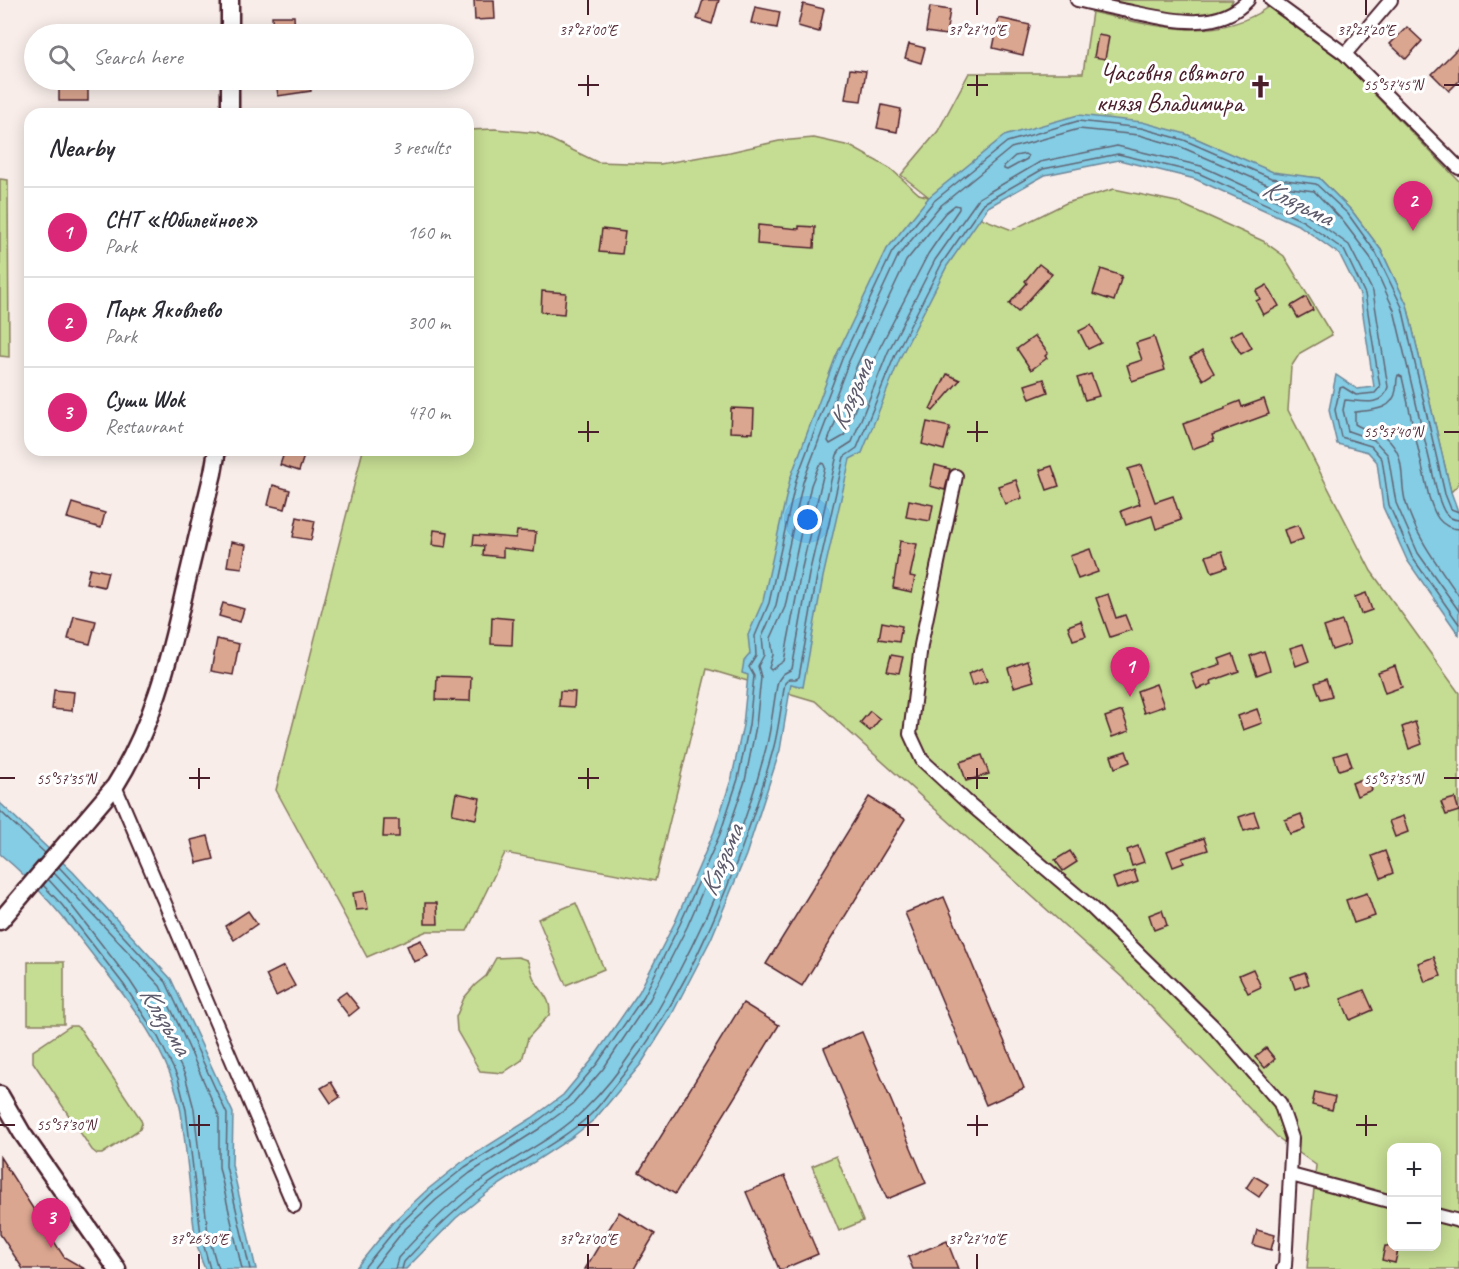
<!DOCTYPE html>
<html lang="en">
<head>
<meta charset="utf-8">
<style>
	:root { --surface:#fff; --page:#f2f2f3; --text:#2b2b33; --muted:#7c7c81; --line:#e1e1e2; --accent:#db2777 }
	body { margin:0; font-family:Caveat,sans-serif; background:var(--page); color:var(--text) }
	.controls { position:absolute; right:18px; bottom:18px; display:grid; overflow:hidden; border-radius:12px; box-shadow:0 3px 15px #0003 }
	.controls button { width:54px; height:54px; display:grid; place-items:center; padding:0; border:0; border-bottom:2px solid var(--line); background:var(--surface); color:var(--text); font:30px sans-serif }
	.you { position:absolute; left:808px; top:520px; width:21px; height:21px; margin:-15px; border:4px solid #fff; border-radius:50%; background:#1a73e8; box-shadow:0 0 0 9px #1a73e833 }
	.badge { display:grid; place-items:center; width:39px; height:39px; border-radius:50%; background:var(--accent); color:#fff; font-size:20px; font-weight:700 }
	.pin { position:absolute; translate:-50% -50px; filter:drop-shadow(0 2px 3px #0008) }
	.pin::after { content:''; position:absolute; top:32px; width:21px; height:18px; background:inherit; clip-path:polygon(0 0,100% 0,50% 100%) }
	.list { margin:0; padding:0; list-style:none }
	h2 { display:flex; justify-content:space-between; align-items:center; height:78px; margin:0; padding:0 24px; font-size:26px }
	h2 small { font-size:20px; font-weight:400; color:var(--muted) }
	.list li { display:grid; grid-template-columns:39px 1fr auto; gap:18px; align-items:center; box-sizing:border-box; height:90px; padding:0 24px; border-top:2px solid var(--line) }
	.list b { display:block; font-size:22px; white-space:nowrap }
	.list p { margin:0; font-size:20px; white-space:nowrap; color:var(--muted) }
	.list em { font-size:20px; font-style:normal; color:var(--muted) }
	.icon { flex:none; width:33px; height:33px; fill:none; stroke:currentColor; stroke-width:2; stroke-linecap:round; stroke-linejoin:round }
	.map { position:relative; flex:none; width:1459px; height:1269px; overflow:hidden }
	.search { position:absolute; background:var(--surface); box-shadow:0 3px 15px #0003; left:24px; top:24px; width:450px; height:66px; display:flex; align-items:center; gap:15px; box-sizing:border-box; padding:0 21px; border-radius:33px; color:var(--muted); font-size:22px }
	.panel { position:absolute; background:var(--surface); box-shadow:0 3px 15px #0003; left:24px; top:108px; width:450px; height:348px; border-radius:18px }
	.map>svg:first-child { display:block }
	.green { fill:#c5dc93; stroke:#887e5f; stroke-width:1.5; fill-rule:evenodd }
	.water { fill:#84cde4; stroke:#6d879a; stroke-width:1.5 }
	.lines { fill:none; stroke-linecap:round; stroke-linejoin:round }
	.shore { stroke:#616575; stroke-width:1.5 }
	.building { fill:#dba690; stroke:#4a1f2b; stroke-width:1.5 }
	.minor-casing { stroke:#4a1f2b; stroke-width:16 }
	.secondary-casing { stroke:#4a1f2b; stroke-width:21 }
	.minor { stroke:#fff; stroke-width:12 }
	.secondary { stroke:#fff; stroke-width:16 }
	.ticks { fill:none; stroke:#4a1f2b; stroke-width:2 }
	.labels { text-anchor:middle; stroke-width:6; stroke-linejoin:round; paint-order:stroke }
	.poi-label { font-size:26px; fill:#4a1f2b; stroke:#fff; text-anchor:end }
	.water-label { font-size:27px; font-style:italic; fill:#5e5c6c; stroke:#fff }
	.ticks-label { font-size:15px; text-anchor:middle; fill:#4a1f2b; stroke:#fff; stroke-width:6; stroke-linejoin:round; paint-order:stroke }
</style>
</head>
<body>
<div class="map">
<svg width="1459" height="1269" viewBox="0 0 1459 1269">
	<rect width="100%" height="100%" fill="#f8ede9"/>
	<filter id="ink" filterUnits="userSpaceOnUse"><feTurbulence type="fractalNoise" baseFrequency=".0167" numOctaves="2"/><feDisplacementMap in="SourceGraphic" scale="12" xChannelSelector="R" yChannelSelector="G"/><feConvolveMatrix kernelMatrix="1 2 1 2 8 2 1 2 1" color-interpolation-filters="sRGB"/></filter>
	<g filter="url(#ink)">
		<g class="green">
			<path d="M1105,0H1233C1219,31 1130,5 1105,0Z"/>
			<path d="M1268,7L1342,61L1459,181V484L1451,492L1407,305L1381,250L1352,211L1319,178L1273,173L1186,134L929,198L1012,230L1066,203L1114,189L1177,202L1263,241L1284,256L1332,335L1300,353L1291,367L1288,410L1371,571L1459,693V1269H1307L1316,1165L1277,1137L1124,979L815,701L707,669L655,881L505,853L467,931H427L367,957L276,790L363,450H468V130L495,129L537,133L597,162L660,164L730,152L779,141L814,138L850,146L891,169L919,194L929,197L901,175L938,131L969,73H1083L1092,12C1151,25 1214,45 1268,7ZM1392,1148H1436V1246H1392Z"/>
			<path d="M0,179L8,180L9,357L0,356Z"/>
			<path d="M576,903L604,969L566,985L538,919Z"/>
			<path d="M518,957L527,960C530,965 530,969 532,974C536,988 554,999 549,1015L528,1038L522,1060L503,1073L480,1071L457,1031L456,1017L464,998L475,985L486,976L496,958Z"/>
			<rect x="28" y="962" width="36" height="62"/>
			<path d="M70,1026H76L81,1030L140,1118L142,1123L140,1129L102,1154H97L92,1150L33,1062V1051Z"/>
			<path d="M836,1156L863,1221L839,1231L812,1166Z"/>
		</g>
		<g class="water">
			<path d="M1078,115L1142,122L1186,134L1273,172L1319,178L1352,211L1381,250L1407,305L1451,492L1459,514V635L1407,560L1383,507L1377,462L1368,452L1337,444L1329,410L1336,375L1357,389L1374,387L1360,295L1340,255L1300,226L1195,179L1119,160L1045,175L988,207L947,266L900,358L862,453L850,459L823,577L803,687L791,684L780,750L746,855L711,939L670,1018L641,1064L595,1119L571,1138L488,1192L456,1218L406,1269H355L394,1221L427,1190L462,1162L532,1118L563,1095L592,1060L639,992L675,922L714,832L732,777L743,725L748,675L742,673L744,661L750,654L748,635L763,601L790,479L836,356L887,249L929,197L1004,136Z"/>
			<path d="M0,803L73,872L171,979L233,1113L232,1165L256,1269H205C195,1247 193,1222 191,1198C188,1169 185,1140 181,1112C171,1054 131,1003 95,958C66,920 37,884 0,854Z"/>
		</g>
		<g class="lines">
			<g class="shore">
				<path d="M1025,154L1028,156L1027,159L1007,170L1004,169V166L1015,156Z"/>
				<path d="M955,205L959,206V209L928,254L880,347L844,436L830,444L828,441L857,365L906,261L945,213Z"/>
				<path d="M823,463L825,467L801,572L784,661L771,670L769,668L773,655L771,638L785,607L811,485L819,465Z"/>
				<path d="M1459,529C1439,528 1434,513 1429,497L1402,377L1398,375C1396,380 1397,385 1396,390C1393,411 1371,410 1355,412V424C1372,435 1382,427 1396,450C1404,464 1401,485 1405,500C1414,534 1439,567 1459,596"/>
				<path d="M0,811L45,853"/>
				<path d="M59,867L166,982L187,1027L227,1114L226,1166L250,1269"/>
				<path d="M54,873L160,986L181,1030L219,1116V1167L242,1269"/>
				<path d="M48,879L68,901L130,981L164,1033L185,1075L194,1109L208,1234L218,1269"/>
				<path d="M43,885L62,905L124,985L158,1037L178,1078L186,1110L201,1235L210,1269"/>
				<path d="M363,1269L399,1225L431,1194L465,1167L535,1123L567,1099L597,1064L644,996L680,924L720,834L738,779L749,725L754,676L749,667L756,656L755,636L769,603L796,480L842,359L892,252L934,201L1007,142L1078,121L1141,128L1184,140L1271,178L1316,184L1348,214L1376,253L1402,307L1445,494L1451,509L1459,512"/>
				<path d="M373,1269L404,1230L436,1200L470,1173L539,1129L573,1104L603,1069L650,999L687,927L726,837L745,781L756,726L761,677L758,666L764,655L762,637L776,605L803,482L849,361L898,256L939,207L1011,148L1079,129L1139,135L1181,147L1269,185L1314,191L1342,220L1370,257L1394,310L1438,496C1442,508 1445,519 1459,520"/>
				<path d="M395,1269L398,1258C423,1230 450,1202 481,1181C515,1156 555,1139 585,1109C624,1071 652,1023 677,975C715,903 746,826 766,748C772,726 773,703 778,681L783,674L792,669L809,574L837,455L841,449L852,442L888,352L935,260L979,198L1040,162L1117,146L1201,166L1306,214L1349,245L1373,292L1388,387C1383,408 1360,401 1345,400L1343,410L1348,431L1374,440L1388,455L1396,503L1418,553L1459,611"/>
				<path d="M402,1269L404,1262C429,1235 454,1210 483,1188C517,1162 557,1145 589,1116C599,1107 607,1095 615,1085C690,997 742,861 773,750C779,729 781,705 785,683L789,679H796L799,677L817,576L844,457L857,448L895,355L942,263L984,203L1043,169L1118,154L1198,173L1303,221L1344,250L1365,294L1380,387L1375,393L1356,395L1343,387L1340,388L1335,410L1341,437L1371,446L1382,459L1389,505L1412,557L1459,624"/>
			</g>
		</g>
		<g class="building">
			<path d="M474,0H494L495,19L475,20Z"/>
			<path d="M703,0H719L712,24L697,19Z"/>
			<path d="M803,4L824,9L819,32L798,26Z"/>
			<path d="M755,7L780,12L777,28L751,23Z"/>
			<path d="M930,7L950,10L946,35L926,32Z"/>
			<path d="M272,16H294L295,34H273Z"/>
			<path d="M999,18L1030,25L1023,55L993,48Z"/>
			<path d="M1407,27L1422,41L1406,59L1390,44Z"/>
			<path d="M1098,35L1109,37L1105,59L1094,57Z"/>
			<path d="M909,44L925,48L921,63L905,58Z"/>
			<path d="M1459,47V81L1449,91L1432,74Z"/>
			<path d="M850,69L866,71L861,101L845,99Z"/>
			<rect x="59" y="80" width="29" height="21"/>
			<path d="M276,80H309L311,91L278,96Z"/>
			<path d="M882,105L901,109L897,132L877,128Z"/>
			<path d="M758,225L799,229V226L815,227L814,248L757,244Z"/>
			<path d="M602,229L625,232L622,254L599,252Z"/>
			<path d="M1039,264L1052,274L1018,312L1009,304L1027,283L1025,281Z"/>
			<path d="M1101,269L1122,276L1114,301L1093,294Z"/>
			<path d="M1267,285L1279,306L1263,315L1256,301L1260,299L1256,291Z"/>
			<path d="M542,291L566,293L564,314L541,312Z"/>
			<path d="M1306,297L1313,310L1298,318L1291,306Z"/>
			<path d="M1091,325L1101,343L1088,349L1079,331Z"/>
			<path d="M1242,330L1252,348L1241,354L1230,336Z"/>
			<path d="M1035,336L1048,353L1045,356L1047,358L1031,370L1017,349Z"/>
			<path d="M1154,337L1165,370L1132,381L1127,365L1142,360L1136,343Z"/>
			<path d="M1202,351L1214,373L1203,380L1190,358Z"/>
			<path d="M947,374L960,380L933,411L930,409Z"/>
			<path d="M1091,374L1099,396L1085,400L1077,378Z"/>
			<path d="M1044,379L1048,392L1030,399L1025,385Z"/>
			<path d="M1264,399L1269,414L1212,435L1214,441L1192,449L1183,424L1225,409V407L1240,401L1242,407Z"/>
			<path d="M731,408L754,409L753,433L730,432Z"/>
			<path d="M927,422L950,427L944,450L922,444Z"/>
			<path d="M285,450H306L299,471L280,465Z"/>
			<path d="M935,465L950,469L945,490L930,486Z"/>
			<path d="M1142,465L1155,502L1173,496L1181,520L1156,529L1152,516L1126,525L1121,511L1140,504L1128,469Z"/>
			<path d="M1052,466L1059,486L1047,490L1040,470Z"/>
			<path d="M1016,480L1022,498L1005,504L998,486Z"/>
			<path d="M273,485L290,490L285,509L268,505Z"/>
			<path d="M909,500L933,505L930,521L906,517Z"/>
			<path d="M72,503L105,513L101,528L67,518Z"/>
			<path d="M297,517L315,521L311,540L293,537Z"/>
			<path d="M1298,525L1303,539L1289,544L1284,530Z"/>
			<path d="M434,530L448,532L446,547L432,545Z"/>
			<path d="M517,531L536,532L534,552L503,548V557L483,555L484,546L473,545L474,535L516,538Z"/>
			<path d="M900,541L917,544L910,576L915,577L912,592L893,588Z"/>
			<path d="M231,542L246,545L242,568L227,566Z"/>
			<path d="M1090,549L1098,572L1078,579L1070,556Z"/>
			<path d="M1222,551L1227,567L1212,572L1206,556Z"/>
			<path d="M90,568L108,572L104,587L86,583Z"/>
			<path d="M1366,593L1372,610L1361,614L1355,597Z"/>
			<path d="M1108,594L1116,618L1125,615L1131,630L1110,637L1096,598Z"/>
			<path d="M223,603L244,609L240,622L219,616Z"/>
			<path d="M74,616L96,621L90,644L68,639Z"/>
			<path d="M492,617L513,619L512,645L491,644Z"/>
			<path d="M1081,621L1086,636L1073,640L1068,626Z"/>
			<path d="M1342,621L1350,644L1332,650L1324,627Z"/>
			<path d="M882,622L902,626L899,642L879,639Z"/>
			<path d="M217,639L239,644L233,675L211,671Z"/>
			<path d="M1303,644L1309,661L1296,666L1290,648Z"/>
			<path d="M1264,651L1270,670L1257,675L1250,656Z"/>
			<path d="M1233,654L1239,671L1211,681L1212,684L1197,689L1191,674L1221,664L1219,659Z"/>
			<path d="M891,655L903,657L899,673L887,671Z"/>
			<path d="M1027,661L1034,681L1014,687L1008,668Z"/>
			<path d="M1395,666L1402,687L1385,693L1378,672Z"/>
			<path d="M982,668L987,681L972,686L968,674Z"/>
			<path d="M437,676L471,677L470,701L436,700Z"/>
			<path d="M1326,679L1332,696L1321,699L1315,683Z"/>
			<path d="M1156,684L1164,706L1144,713L1137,691Z"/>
			<path d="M54,690L74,692L72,711L52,709Z"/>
			<path d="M560,691L575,692L574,707L559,706Z"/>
			<path d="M1257,709L1262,723L1243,730L1238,716Z"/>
			<path d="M870,711L880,719L870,731L860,723Z"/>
			<path d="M1122,711L1129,731L1112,737L1105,717Z"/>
			<path d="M1415,722L1422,744L1409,749L1402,727Z"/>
			<path d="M1126,751L1130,762L1115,768L1111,756Z"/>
			<path d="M1347,752L1352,766L1339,770L1334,756Z"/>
			<path d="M982,755L989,774L966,781L960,762Z"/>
			<path d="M1367,777L1372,790L1357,796L1352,783Z"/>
			<path d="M456,793L480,798L476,819L452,814Z"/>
			<path d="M869,797L905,819L802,986L766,964Z"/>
			<path d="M1455,798L1459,811L1446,815L1441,802Z"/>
			<path d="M1254,812L1259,826L1244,831L1239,817Z"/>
			<path d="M1301,814L1306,829L1290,834L1285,820Z"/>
			<path d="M1403,816L1408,832L1395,837L1389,821Z"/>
			<path d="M384,820H399V837H383Z"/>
			<path d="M208,836L214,859L197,863L191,840Z"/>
			<path d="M1204,838L1208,850L1182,858L1184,863L1173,867L1167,851Z"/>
			<path d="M1138,846L1144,862L1132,866L1127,850Z"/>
			<path d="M1070,851L1077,862L1063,871L1055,860Z"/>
			<path d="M1385,851L1393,873L1381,878L1372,856Z"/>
			<path d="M1134,870L1138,882L1117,889L1113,878Z"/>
			<path d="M365,891L368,909L356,910L353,893Z"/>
			<path d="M1367,893L1375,916L1354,923L1346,900Z"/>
			<path d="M944,897L1024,1088L986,1105L905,913Z"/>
			<path d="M425,903H437L438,924H425Z"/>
			<path d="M1162,910L1167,925L1154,930L1149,915Z"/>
			<path d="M248,911L257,924L234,940L225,926Z"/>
			<path d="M421,940L428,956L414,962L407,946Z"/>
			<path d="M1434,957L1441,976L1425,982L1418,963Z"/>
			<path d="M284,966L295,986L276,996L266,975Z"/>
			<path d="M1253,969L1261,987L1248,993L1239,975Z"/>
			<path d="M1305,972L1309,984L1295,989L1291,977Z"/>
			<path d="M1364,990L1373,1010L1350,1020L1341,999Z"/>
			<path d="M346,992L359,1008L349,1016L336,999Z"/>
			<path d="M743,1003L779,1025L675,1194L639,1172Z"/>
			<path d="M862,1032L926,1183L887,1199L824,1048Z"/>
			<path d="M1266,1048L1275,1059L1265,1068L1255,1057Z"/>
			<path d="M331,1082L340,1097L331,1103L321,1088Z"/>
			<path d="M1315,1092L1335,1097L1332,1110L1312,1105Z"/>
			<path d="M0,1157L64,1257L85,1269H23L0,1234Z"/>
			<path d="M785,1176L818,1254L783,1269H779L746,1192Z"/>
			<path d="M1254,1176L1268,1184L1259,1197L1246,1188Z"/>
			<path d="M619,1212L655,1234L638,1262L634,1269H585Z"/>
			<path d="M1257,1230L1275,1235L1271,1250L1253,1245Z"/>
			<path d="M947,1241L958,1269H913L908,1257Z"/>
			<path d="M1385,1246H1399L1395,1263L1382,1260Z"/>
		</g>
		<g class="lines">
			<defs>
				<g id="minor">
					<path d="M1077,0C1097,5 1117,9 1137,13C1175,21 1219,31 1248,0"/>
					<path d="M1271,0L1345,54L1459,168"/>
					<path d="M1345,54L1391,0"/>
					<path d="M956,476L921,645L910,734L922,760L965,800L1091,907L1213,1026L1280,1103L1292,1138L1285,1266L1283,1269"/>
					<path d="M115,786L294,1206"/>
					<path d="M1291,1175L1392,1202"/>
					<path d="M1436,1215L1459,1221"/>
				</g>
				<g id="secondary">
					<path d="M230,34V0"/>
					<path d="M230,114V80"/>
					<path d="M0,921L115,786C152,727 169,661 184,593C194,553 203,513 213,473L217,450"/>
					<path d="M0,1095L22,1133L117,1269"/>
				</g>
			</defs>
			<use href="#minor" class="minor-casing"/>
			<use href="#secondary" class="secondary-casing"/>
			<use href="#minor" class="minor"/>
			<use href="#secondary" class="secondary"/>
		</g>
	</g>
	<path class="ticks" d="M588,0V15M977,0V15M1366,0V15M588,75V96M977,75V96M578,85H599M967,85H988M1444,85H1459M588,421V442M977,421V442M578,432H599M967,432H988M1444,432H1459M199,768V789M588,768V789M977,768V789M0,778H15M189,778H210M578,778H599M967,778H988M1444,778H1459M199,1115V1136M588,1115V1136M977,1115V1136M1366,1115V1136M0,1125H15M189,1125H210M578,1125H599M967,1125H988M1356,1125H1377M199,1254V1269M588,1254V1269M977,1254V1269"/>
	<defs>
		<symbol id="church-bare" viewBox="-9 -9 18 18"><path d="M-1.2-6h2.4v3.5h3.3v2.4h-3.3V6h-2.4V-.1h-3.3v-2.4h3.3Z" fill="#4a1f2b" stroke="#fff" stroke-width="2.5" paint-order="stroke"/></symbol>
	</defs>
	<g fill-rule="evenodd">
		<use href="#church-bare" x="1244" y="70" width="33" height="33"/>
	</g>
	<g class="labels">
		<g class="poi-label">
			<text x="1243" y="81">Часовня святого<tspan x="1243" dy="30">князя Владимира</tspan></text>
		</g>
		<g class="water-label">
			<text transform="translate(1298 202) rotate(26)" y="9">Клязьма</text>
			<text transform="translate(851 394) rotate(-66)" y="9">Клязьма</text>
			<text transform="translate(721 860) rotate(-67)" y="9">Клязьма</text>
			<text transform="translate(166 1020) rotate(59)" y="9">Клязьма</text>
		</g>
	</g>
	<g class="ticks-label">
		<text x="588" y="35">37°27'00"E</text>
		<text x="977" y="35">37°27'10"E</text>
		<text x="1366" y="35">37°27'20"E</text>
		<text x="1393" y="90">55°57'45"N</text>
		<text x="1393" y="437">55°57'40"N</text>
		<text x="66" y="784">55°57'35"N</text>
		<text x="1393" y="784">55°57'35"N</text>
		<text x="66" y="1130">55°57'30"N</text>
		<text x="199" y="1244">37°26'50"E</text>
		<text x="588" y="1244">37°27'00"E</text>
		<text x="977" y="1244">37°27'10"E</text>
	</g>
</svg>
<div class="controls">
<button>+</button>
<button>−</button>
</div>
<div class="you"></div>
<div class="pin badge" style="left:1130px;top:697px">1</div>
<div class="pin badge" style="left:1413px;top:231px">2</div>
<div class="pin badge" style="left:51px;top:1248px">3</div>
<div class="search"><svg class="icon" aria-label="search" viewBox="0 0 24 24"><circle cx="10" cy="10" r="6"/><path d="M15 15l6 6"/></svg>Search here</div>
<section class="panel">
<h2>Nearby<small>3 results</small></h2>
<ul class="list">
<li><span class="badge">1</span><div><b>СНТ «Юбилейное»</b><p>Park</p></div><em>160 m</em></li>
<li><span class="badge">2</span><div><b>Парк Яковлево</b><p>Park</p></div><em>300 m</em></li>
<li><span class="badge">3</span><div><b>Суши Wok</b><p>Restaurant</p></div><em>470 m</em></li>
</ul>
</section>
</div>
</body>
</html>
